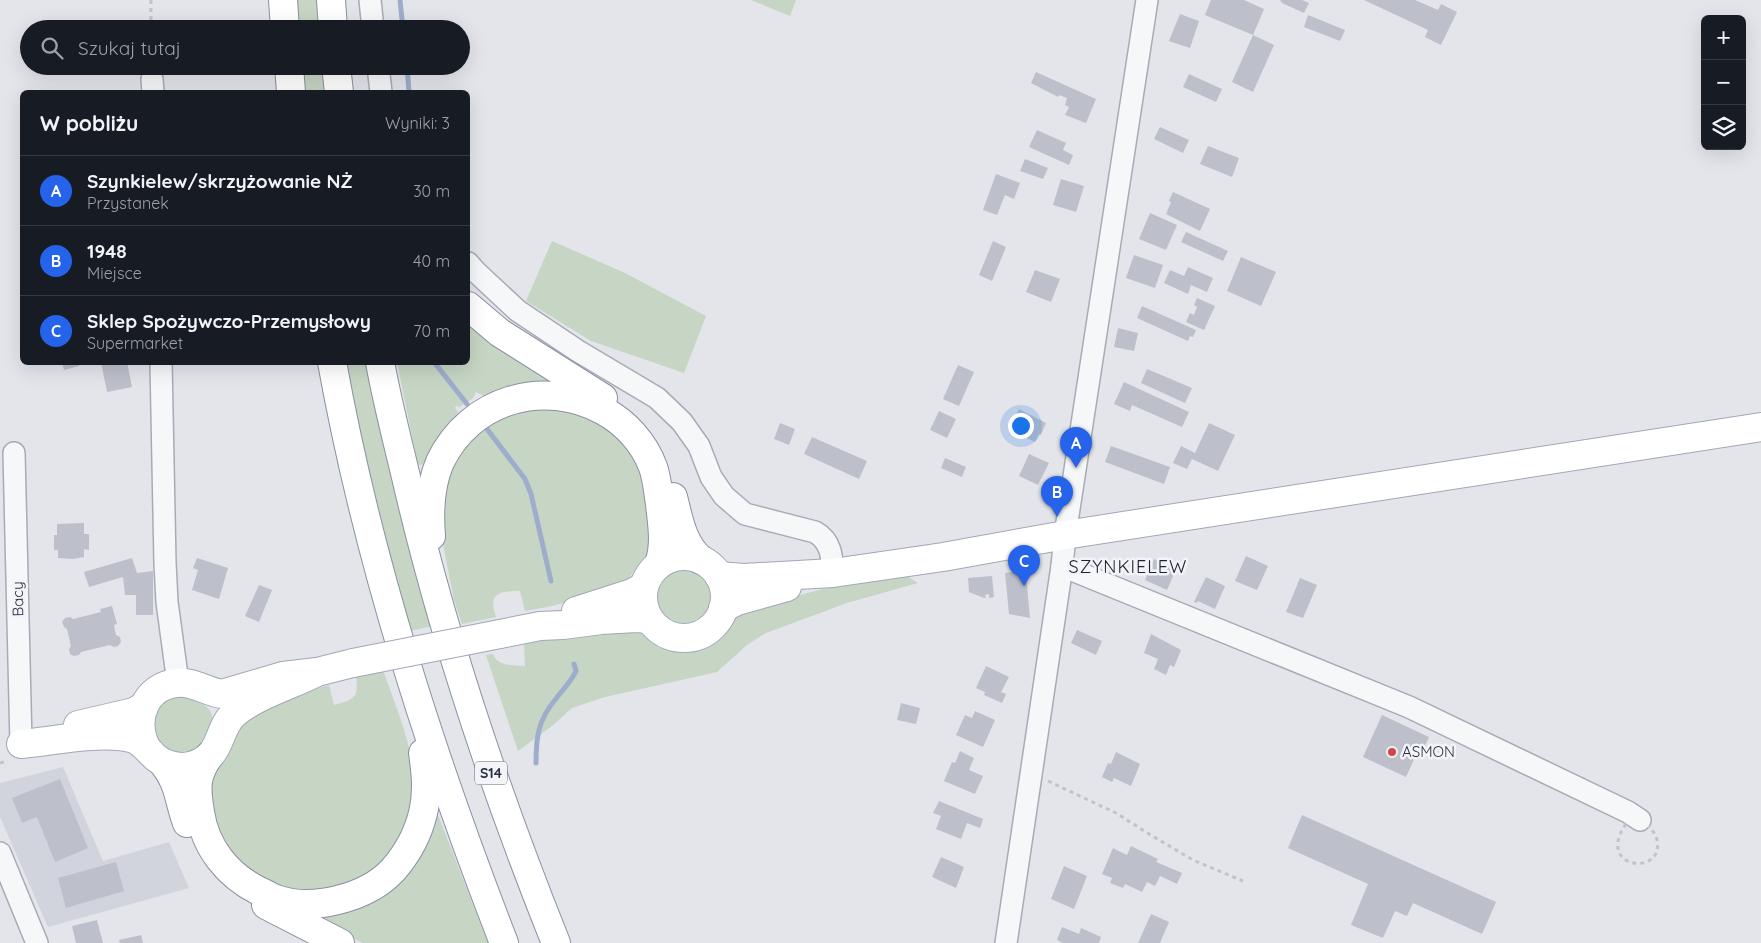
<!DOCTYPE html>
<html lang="pl">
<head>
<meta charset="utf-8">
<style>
	:root { --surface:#171b24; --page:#20242c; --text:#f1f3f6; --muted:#9ea1a6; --line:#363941; --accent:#2563eb }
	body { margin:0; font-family:Quicksand,sans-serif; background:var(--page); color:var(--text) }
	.controls { position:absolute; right:15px; top:15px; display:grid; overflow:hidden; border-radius:8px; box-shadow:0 5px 20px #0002 }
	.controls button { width:45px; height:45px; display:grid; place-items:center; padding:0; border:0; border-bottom:1px solid var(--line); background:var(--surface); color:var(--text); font:25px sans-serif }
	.you { position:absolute; left:1020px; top:425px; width:18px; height:18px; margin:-12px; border:4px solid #fff; border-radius:50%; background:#1a73e8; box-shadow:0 0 0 8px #1a73e833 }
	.badge { display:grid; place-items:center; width:32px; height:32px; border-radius:50%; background:var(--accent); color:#fff; font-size:16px; font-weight:700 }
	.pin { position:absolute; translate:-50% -41px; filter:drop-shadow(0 1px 2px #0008) }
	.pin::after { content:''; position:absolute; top:26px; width:18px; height:15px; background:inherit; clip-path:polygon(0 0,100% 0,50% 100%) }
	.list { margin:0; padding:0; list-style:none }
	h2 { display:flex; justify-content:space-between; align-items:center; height:65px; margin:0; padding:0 20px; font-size:21px }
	h2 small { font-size:16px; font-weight:400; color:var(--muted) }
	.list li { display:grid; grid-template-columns:32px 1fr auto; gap:15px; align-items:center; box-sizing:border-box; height:70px; padding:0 20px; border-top:1px solid var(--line) }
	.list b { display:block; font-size:19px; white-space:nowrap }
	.list p { margin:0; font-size:16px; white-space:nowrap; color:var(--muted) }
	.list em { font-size:16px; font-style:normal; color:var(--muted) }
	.icon { flex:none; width:28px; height:28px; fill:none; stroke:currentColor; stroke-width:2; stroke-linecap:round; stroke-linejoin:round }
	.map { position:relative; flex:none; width:1761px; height:943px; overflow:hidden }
	.search { position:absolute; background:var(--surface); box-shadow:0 5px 20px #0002; left:20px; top:20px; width:450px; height:55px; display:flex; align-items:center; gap:12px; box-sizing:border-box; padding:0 18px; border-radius:28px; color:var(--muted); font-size:19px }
	.panel { position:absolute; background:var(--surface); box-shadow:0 5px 20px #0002; left:20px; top:90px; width:450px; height:275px; border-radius:8px }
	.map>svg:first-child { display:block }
	.built { fill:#d1d4dd }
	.green { fill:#c6d5c4 }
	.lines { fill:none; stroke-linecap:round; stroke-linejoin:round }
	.stream { stroke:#9eadcb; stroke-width:5 }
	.building { fill:#bdc0cb }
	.minor-casing { stroke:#a8abb6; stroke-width:24 }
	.major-casing { stroke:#a2a7b7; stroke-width:30 }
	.highway-casing { stroke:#8a90a2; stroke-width:30 }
	.path { stroke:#c1c3ca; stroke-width:3; stroke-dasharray:4 4; stroke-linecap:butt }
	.minor { stroke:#f6f7f9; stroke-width:21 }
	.major { stroke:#fff; stroke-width:28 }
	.highway { stroke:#fff; stroke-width:28 }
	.major-bridge-casing { stroke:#a2a7b7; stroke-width:30; stroke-linecap:butt }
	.major-bridge { stroke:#fff; stroke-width:28 }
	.poi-dot { fill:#d14748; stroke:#f3f4f8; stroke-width:2 }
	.labels { text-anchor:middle; stroke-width:5; stroke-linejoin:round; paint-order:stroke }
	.shield { fill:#f3f4f8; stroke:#666b7a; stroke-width:1 }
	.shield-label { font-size:14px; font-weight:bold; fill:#2a3044 }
	.street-label { font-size:15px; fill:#2a3044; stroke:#f3f4f8 }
	.poi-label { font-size:15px; fill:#2a3044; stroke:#f3f4f8; text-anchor:start }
	.quarter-label { font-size:18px; letter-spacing:1px; fill:#1c2135; stroke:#f3f4f8 }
</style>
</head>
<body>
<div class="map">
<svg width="1761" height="943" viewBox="0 0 1761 943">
	<rect width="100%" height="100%" fill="#e3e5eb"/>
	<path class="built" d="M63,767L103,861L169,842L189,888L48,927L0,817V783Z"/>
	<g class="green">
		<path d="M293,0H319L321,29H296Z"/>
		<path d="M751,0H796L790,16Z"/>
		<path d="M299,66H325L327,92H302Z"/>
		<path d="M552,241L625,273L706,316L684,373L591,341L526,301Z"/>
		<path d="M468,319L551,378V381L524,384L486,397L476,392L473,398L460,407L456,406L455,408L458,412L426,464L418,465L397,363L468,362Z"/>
		<path d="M343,363H368L433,626L409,631L384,540Z"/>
		<path d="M519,407L570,408L597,420L626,443L645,475L651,548L623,586L552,606L525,611L520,591C500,591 487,593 496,617L462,624L454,600L440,529L445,471L473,435Z"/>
		<circle cx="684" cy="598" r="31"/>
		<path d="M902,573L918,583L847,603L766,633L747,645L717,672L605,697L572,708L552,726L518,751L486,655L493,654C498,667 513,665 525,666L524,644L589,631L635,628L660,648L678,649L700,647L717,638L741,610L831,587Z"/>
		<path d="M383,670C397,710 419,759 413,801C409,833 383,871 353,883C315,898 269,892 240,864C234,859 225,852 221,846C219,842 218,836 216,831C211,818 207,805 202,792L238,724L290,696L329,685L334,705C354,700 359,698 356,676Z"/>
		<path d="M182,695C195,699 214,705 213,723C212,730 207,739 205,746L179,757L157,744L152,716L164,700Z"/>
		<path d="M438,815L488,943H363L320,922L316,917L406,874L424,850L431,835L435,817Z"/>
	</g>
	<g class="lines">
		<g class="stream">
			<path d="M400,0L403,29"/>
			<path d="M407,66L409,92"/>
			<path d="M434,362L467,404"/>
			<path d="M484,425L525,479L531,494L551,581"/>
			<path d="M536,763C536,738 538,720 555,700C563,689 571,682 576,671L574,664"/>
		</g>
	</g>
	<g class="building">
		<path d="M1211,0H1244L1264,9L1253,35L1205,15Z"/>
		<path d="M1280,0H1302L1309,3L1304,13L1282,3Z"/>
		<path d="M1364,0H1415L1438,10L1441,4L1457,12L1441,45L1425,37L1428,30Z"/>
		<path d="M1180,14L1199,21L1190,48L1169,41Z"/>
		<path d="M1308,15L1345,30L1340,41L1304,27Z"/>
		<path d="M1253,35L1274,45L1253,92L1232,82Z"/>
		<path d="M1036,72L1096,99L1086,123L1065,115L1069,107L1065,105L1067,98L1059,95L1058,97L1031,83Z"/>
		<path d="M1189,74L1222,89L1216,102L1183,87Z"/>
		<path d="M1160,127L1189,140L1183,153L1154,139Z"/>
		<path d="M1037,130L1066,143L1063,150L1073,155L1069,165L1029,147Z"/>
		<path d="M1208,146L1239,158L1232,177L1200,164Z"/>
		<path d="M1025,159L1048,168L1043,179L1020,171Z"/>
		<path d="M996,174L1020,183L1014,199L1005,195L997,215L983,210Z"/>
		<path d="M1061,179L1084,186L1076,212L1053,205Z"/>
		<path d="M1173,192L1210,209L1200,231L1166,214L1171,202L1169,201Z"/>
		<path d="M1150,213L1177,225L1166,250L1139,239Z"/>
		<path d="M1186,232L1228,251L1223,261L1181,242Z"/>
		<path d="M993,241L1006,247L992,281L979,275Z"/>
		<path d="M1134,255L1163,265L1155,288L1126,278Z"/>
		<path d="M1241,257L1276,272L1261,306L1227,291Z"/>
		<path d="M1188,267L1213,278L1207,292L1191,285L1188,294L1164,283L1170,270L1184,276Z"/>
		<path d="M1035,270L1060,279L1051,302L1026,292Z"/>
		<path d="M1197,298L1215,306L1204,330L1186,322L1190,313L1194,315L1197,307L1194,305Z"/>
		<path d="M1142,306L1196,330L1193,337L1190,336L1188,341L1137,318Z"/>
		<path d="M1118,328L1138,333L1134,351L1114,347Z"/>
		<path d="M62,362H78L79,366L64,370Z"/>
		<path d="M101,362H127L132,387L107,392Z"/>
		<path d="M958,365L974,372L959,406L943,399Z"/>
		<path d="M1147,369L1192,388L1185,403L1141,383Z"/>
		<path d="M1124,382L1189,412L1182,427L1132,405L1130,411L1114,404Z"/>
		<path d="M1019,409L1046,423L1041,435L1039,434L1035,442L1009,430Z"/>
		<path d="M939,411L956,419L947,438L930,430Z"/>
		<path d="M780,423L795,429L789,445L774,439Z"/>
		<path d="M1209,423L1235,435L1218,471L1192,459L1187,469L1173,463L1181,446L1195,453Z"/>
		<path d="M812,437L867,461L859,479L804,454Z"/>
		<path d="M1111,446L1170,467L1164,484L1105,462Z"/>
		<path d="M1029,454L1049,463L1038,485L1019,476Z"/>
		<path d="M945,458L966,467L962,477L941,468Z"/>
		<path d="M84,523V534H89V550L84,549V557L73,559L58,558V550H54V535H57V524Z"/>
		<path d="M1246,556L1268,566L1257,590L1235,581Z"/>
		<path d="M132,558L137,573L153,571V615H136V595H125L123,577L89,587L84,572Z"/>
		<path d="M197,558L228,568L219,599L192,590L198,570L193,568Z"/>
		<path d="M1154,559L1176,569L1167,590L1145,580Z"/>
		<path d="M1026,570L1028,597L1030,618L1009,614L1005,573Z"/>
		<path d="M992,576L994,597L989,598V594L985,595L986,598H984L969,592L968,578Z"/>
		<path d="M1206,577L1225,586L1215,609L1198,601L1197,603L1194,602Z"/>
		<path d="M1300,578L1317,585L1303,618L1286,612Z"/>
		<path d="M259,585L272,590L259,622L245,616Z"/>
		<path d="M112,606L117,624L114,625L116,635L120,637L121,642L118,646L114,647L110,645L81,652L79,655L74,656L70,654L69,649L71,646L67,629L64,627L62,622L65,618L70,617L73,619L101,612L100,609Z"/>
		<path d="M1077,630L1102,641L1096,655L1071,643Z"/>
		<path d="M1151,634L1181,650L1174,667L1170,665L1166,675L1154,669L1158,659L1144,653Z"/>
		<path d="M986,666L1009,677L1001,692L1006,694L1002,703L984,695L985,692L976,688Z"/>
		<path d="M901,703L920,708L916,724L897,720Z"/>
		<path d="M975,711L995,720L983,747L956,735L965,715L972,718Z"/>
		<path d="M1382,715L1429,737L1425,746L1421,744L1406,777L1363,757Z"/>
		<path d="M960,751L974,758L969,770L983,776L975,794L944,781L952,762L955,763Z"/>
		<path d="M1116,752L1140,764L1131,786L1114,778L1112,782L1102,777L1108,763L1111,764Z"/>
		<path d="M60,779L88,848L55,862L37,817L22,823L12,798Z"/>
		<path d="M939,801L983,819L980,828L967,823L961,839L936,829L941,816L933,813Z"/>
		<path d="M1302,815L1496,902L1482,934L1413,903L1407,916L1395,911L1383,938L1351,925L1368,884L1288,848Z"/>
		<path d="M1131,846L1158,859L1156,862L1182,873L1177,884L1160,876L1155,886L1147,882L1142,892L1125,884L1123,888L1110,883L1112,878L1102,874L1113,848L1127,855Z"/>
		<path d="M941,857L964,867L956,888L932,877Z"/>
		<path d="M116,862L124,891L66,908L58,878Z"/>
		<path d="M1064,866L1087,876L1074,909L1051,899Z"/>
		<path d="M1151,914L1169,922L1160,943H1138Z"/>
		<path d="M97,920L103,943H76L72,926Z"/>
		<path d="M1062,927L1079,934L1081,928L1101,937L1099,943H1063L1057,940Z"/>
		<path d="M141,935L143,943H120L119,940Z"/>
	</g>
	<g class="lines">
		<defs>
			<g id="minor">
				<path d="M370,0L373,29"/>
				<path d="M378,66L381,92"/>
				<path d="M152,79L153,92"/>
				<path d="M468,263L476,272L518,311L578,351L657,398L682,422L699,446L711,477L724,496L745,514L815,532C831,541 832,556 833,573"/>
				<path d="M161,362L165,563L167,602L178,683"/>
				<path d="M14,453L21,744"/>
				<path d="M1062,566L1409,707L1628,812L1640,820"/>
				<path d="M0,853L37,943"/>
				<path d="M1006,943L1062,566L1065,535L1147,0"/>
			</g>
			<g id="major">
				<circle cx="684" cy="597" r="41"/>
				<path d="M719,576L743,578L833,573L943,557L1065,535L1761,427"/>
				<path d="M723,608L737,601L787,587"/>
				<path d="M576,611L632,593L643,587"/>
				<path d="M500,634L540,626L563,625L601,620L637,618L648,619"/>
				<path d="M78,725L134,712L144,706"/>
				<path d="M21,744C53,741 100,731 131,738C140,740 146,748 152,754C161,764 177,769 190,766C225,757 215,730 235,713C257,695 292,685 317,672"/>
				<path d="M146,747C133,720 144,686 177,683C193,681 207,692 222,694L283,676L317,672L353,663"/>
			</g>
			<g id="highway">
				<path d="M283,0L285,29"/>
				<path d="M331,0L333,29"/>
				<path d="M289,66L291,92"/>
				<path d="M336,66L339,92"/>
				<path d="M468,306L500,333L603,398"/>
				<path d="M332,362C368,561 431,755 504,943"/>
				<path d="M380,362C387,401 397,439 406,477C443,637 495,791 556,943"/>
				<path d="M673,497C679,520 682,543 701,560"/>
				<path d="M431,536C429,511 430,485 440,462C470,399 544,378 604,411C626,423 644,443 653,467C657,478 658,492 660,504C662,524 666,544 659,564"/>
				<path d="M210,755C195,775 196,788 200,812C205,847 227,875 259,891C265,893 270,897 276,899C312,912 367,898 393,870C407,854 418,834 423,813C428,793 426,774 423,753"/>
				<path d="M163,763C180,784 178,799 187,823"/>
				<path d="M266,905L340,943"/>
			</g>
		</defs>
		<use href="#minor" class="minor-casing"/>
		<use href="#major" class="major-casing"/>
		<use href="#highway" class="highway-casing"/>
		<g class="path">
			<path d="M151,0V29"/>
			<path d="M0,763L8,761"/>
			<path d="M1048,781L1116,813L1149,834L1193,860L1243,881"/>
			<path d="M1640,820C1648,825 1655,831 1657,840C1665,877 1594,869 1626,824Z"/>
		</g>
		<use href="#minor" class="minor"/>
		<use href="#major" class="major"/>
		<use href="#highway" class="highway"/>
		<defs>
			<path id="major-bridge" d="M353,663L500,634"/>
		</defs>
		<use href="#major-bridge" class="major-bridge-casing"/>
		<use href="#major-bridge" class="major-bridge"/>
	</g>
	<circle class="poi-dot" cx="1392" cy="752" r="5"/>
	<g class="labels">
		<rect class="shield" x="475" y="761.5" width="32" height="23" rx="4"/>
		<g class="shield-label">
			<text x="491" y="778">S14</text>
		</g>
		<g class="street-label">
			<text transform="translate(18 599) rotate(-91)" y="5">Bacy</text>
		</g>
		<g class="poi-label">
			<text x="1402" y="757">ASMON</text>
		</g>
		<g class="quarter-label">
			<text x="1128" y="573">SZYNKIELEW</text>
		</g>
	</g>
</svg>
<div class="controls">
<button>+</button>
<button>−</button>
<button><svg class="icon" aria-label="layers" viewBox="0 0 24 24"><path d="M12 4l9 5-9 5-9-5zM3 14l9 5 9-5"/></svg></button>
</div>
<div class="you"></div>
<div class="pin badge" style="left:1076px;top:468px">A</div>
<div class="pin badge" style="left:1057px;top:517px">B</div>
<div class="pin badge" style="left:1024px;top:586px">C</div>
<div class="search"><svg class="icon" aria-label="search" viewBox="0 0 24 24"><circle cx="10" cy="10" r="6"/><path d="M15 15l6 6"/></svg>Szukaj tutaj</div>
<section class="panel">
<h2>W pobliżu<small>Wyniki: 3</small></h2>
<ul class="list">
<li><span class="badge">A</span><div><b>Szynkielew/skrzyżowanie NŻ</b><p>Przystanek</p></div><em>30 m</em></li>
<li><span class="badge">B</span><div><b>1948</b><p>Miejsce</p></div><em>40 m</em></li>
<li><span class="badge">C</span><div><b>Sklep Spożywczo-Przemysłowy</b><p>Supermarket</p></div><em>70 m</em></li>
</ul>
</section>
</div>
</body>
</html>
